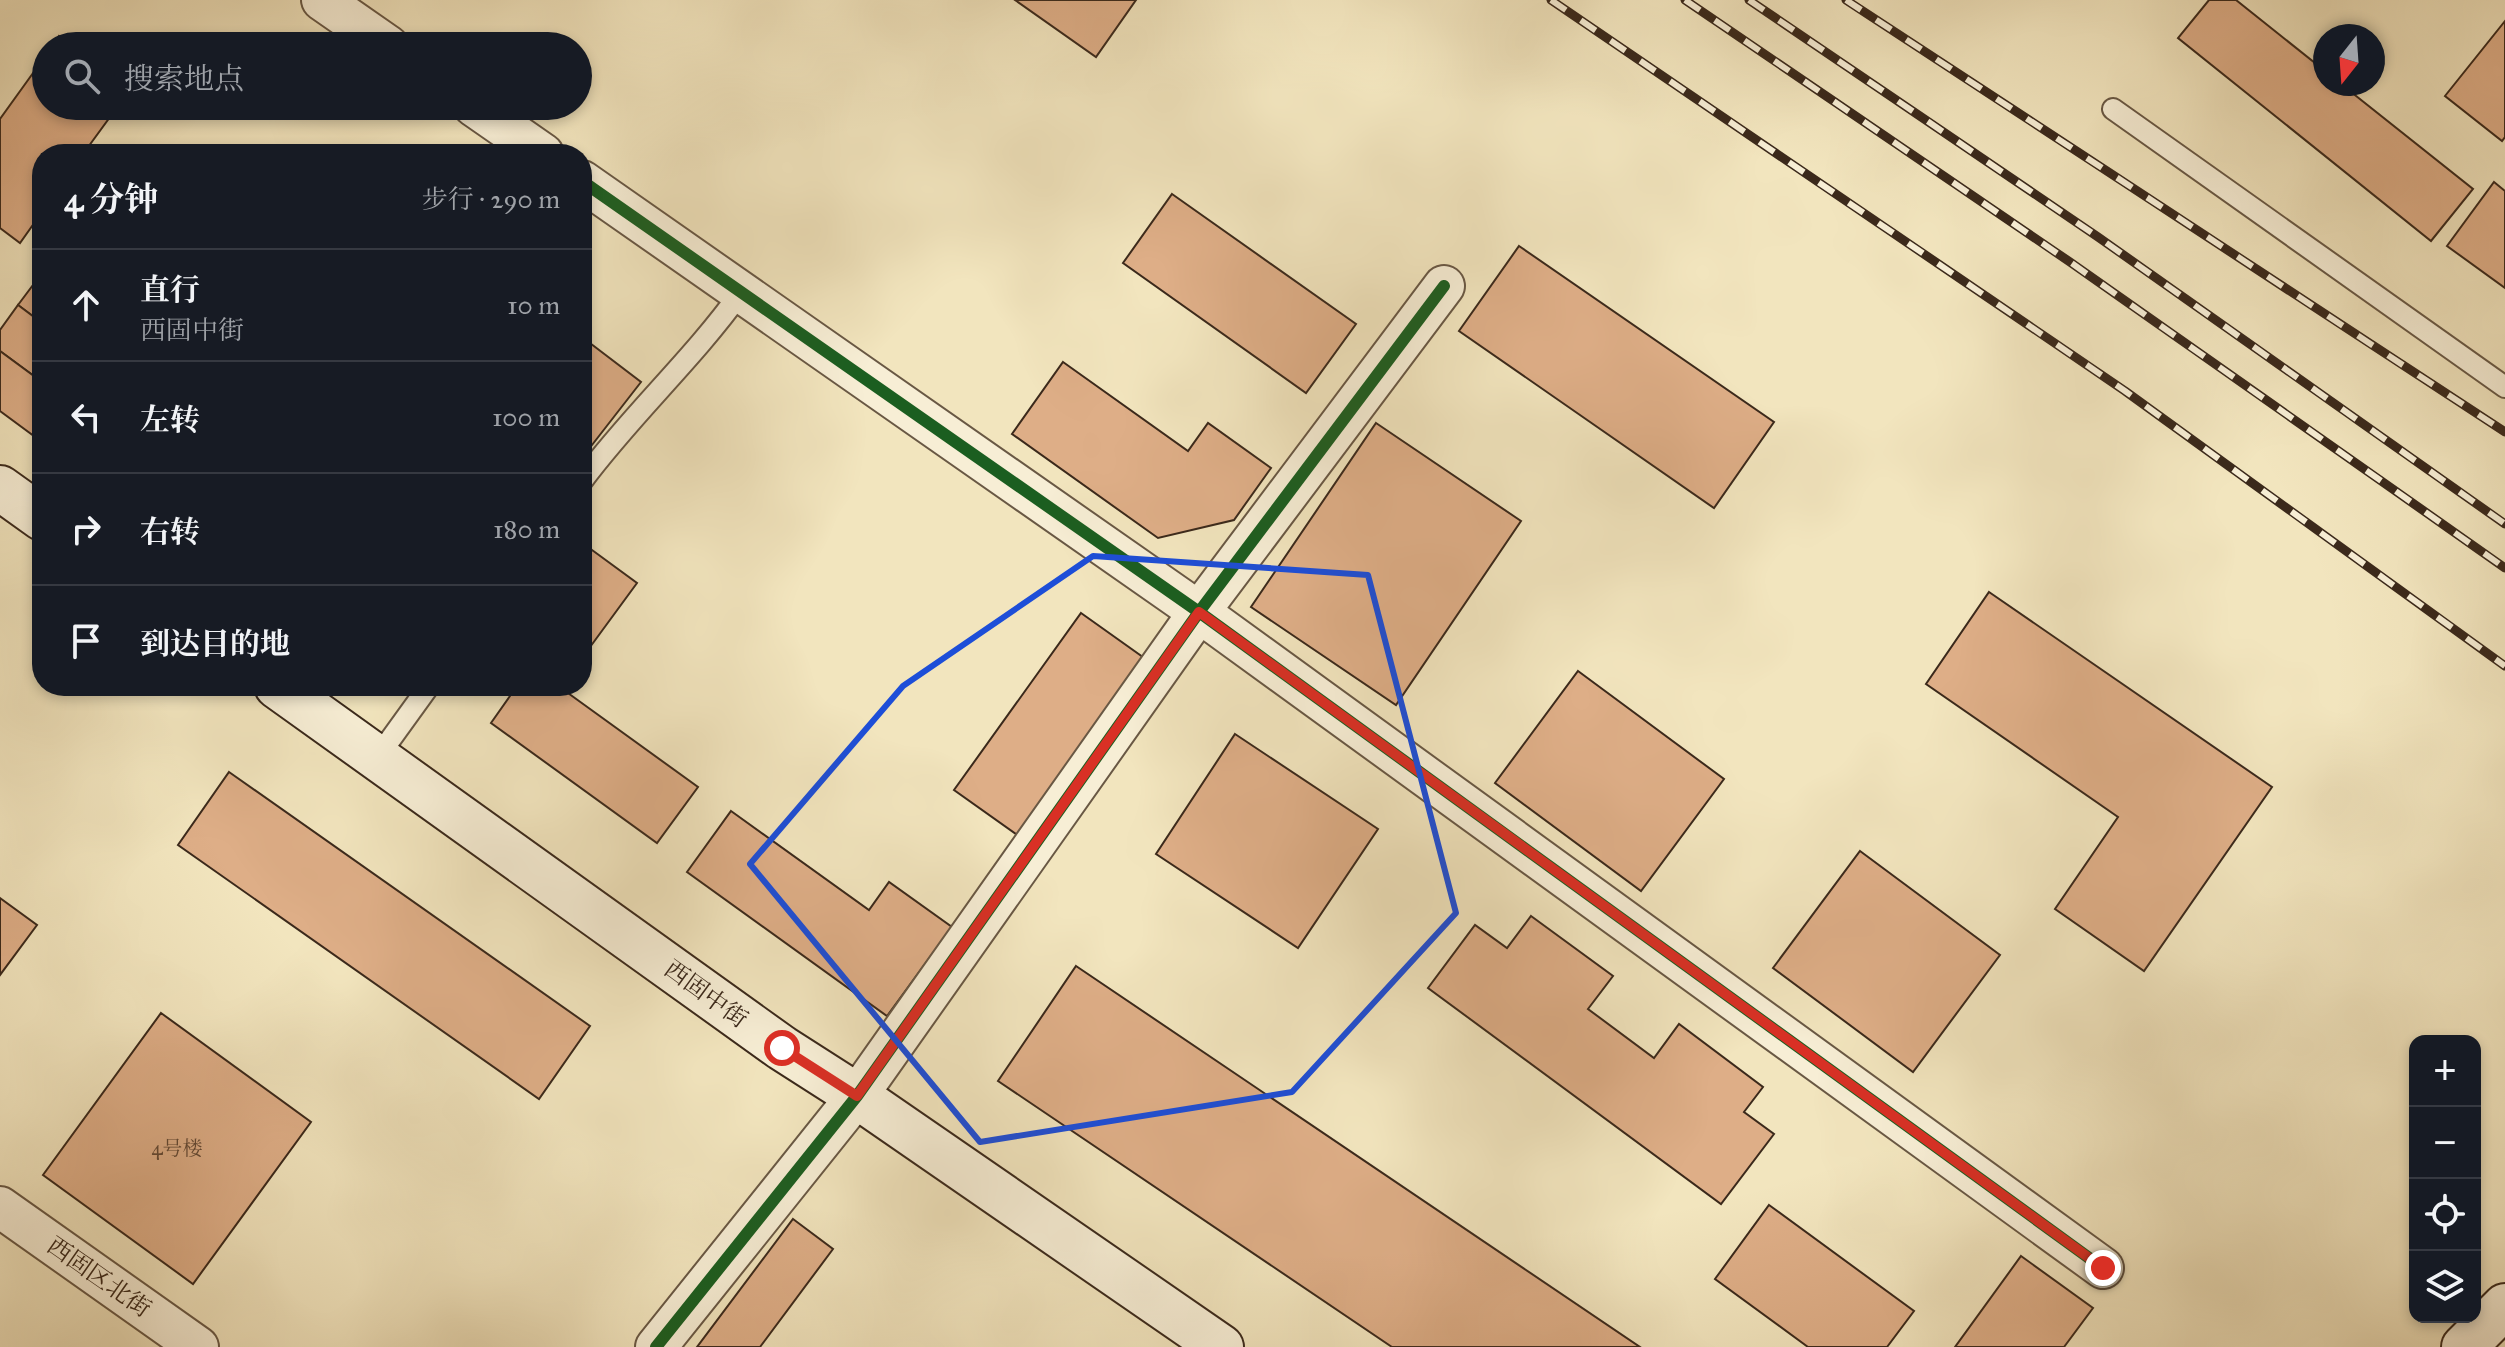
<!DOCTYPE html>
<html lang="zh">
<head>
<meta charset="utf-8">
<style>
	:root { --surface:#171b24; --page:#242831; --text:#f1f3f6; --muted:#9ea1a6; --line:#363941 }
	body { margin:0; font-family:"IM FELL Great Primer","Noto Serif SC",serif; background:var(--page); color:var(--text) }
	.controls { position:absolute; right:24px; bottom:24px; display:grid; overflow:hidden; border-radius:16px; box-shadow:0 4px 12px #0003 }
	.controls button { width:72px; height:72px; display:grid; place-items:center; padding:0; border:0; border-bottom:2px solid var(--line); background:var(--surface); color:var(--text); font:40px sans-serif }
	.compass { position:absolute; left:2313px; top:24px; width:72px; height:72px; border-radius:50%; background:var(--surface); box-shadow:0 4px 12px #0003; rotate:197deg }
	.stop { position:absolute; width:24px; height:24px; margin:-18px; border:6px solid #d93025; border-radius:50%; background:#fff }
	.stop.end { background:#d93025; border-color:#fff; box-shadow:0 2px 8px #0008 }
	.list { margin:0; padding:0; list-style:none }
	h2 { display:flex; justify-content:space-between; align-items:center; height:104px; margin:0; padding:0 32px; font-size:34px }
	h2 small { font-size:26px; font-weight:400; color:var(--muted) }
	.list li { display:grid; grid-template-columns:52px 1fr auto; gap:24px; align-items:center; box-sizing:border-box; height:112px; padding:0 32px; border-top:2px solid var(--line) }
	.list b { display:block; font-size:30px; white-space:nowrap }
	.list p { margin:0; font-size:26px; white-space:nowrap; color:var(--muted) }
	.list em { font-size:26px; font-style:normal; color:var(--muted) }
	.icon { flex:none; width:44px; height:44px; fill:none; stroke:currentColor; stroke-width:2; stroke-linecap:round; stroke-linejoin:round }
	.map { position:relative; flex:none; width:2505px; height:1347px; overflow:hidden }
	.search { position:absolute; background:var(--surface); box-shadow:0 4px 12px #0003; left:32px; top:32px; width:560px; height:88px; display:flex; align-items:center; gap:20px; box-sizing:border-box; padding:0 28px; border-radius:44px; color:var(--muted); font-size:30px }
	.panel { position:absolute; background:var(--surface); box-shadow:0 4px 12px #0003; left:32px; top:144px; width:560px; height:552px; border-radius:32px }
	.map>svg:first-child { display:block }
	.building { fill:#deae87; stroke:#3b291b; stroke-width:2 }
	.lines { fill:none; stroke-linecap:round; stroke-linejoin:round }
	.lane-casing { stroke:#695844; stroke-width:24 }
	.street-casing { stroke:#695844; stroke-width:44 }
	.secondary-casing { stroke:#3b291b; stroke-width:48 }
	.lane { stroke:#f7eed5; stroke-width:20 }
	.street { stroke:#f7eed5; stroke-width:40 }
	.secondary { stroke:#f7eed5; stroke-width:44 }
	.rail-casing { stroke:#3b291b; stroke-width:9 }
	.rail { stroke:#f7eed5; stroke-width:6; stroke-dasharray:18; stroke-linecap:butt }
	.cycleway-casing { stroke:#f7eed5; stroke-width:17 }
	.cycleway { stroke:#1b5e20; stroke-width:12 }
	.route { stroke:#d93025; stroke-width:10 }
	.marked { fill:none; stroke:#1d4ed8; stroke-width:6; stroke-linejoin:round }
	.labels { text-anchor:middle; stroke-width:7; stroke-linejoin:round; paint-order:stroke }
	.number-label { font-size:20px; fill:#644a36 }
	.street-label { font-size:24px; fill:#3b291b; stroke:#f7eed5 }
</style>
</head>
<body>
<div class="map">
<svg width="2505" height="1347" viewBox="0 0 2505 1347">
	<rect width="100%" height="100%" fill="#f2e5be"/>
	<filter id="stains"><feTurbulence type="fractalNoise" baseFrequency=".0025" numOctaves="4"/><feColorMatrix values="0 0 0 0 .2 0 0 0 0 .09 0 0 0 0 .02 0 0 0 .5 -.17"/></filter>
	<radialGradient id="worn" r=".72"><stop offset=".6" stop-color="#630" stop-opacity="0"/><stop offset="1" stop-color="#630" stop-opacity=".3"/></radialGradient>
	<g class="building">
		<path d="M1015,0H1136L1096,57Z"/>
		<path d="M2209,0H2236L2325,71V84H2341L2473,189L2431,241L2178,38Z"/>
		<path d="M2505,21V137L2502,141L2445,96Z"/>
		<path d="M59,36L73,46H52Z"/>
		<path d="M46,55V106H118L83,154H42V212L20,243L0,228V119Z"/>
		<path d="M2494,182L2505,191V288L2447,246Z"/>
		<path d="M1172,194L1356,324L1306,393L1123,263Z"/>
		<path d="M1519,246L1774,422L1714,508L1459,331Z"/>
		<path d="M42,273V323L18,305Z"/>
		<path d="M18,305L42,323V382L0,351V330Z"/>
		<path d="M582,337L641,382L592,445L582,438Z"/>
		<path d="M0,351L42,382V442L0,411Z"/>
		<path d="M1063,362L1188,451L1208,423L1271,468L1234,520L1158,538L1012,434Z"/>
		<path d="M1376,423L1521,521L1396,705L1251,607Z"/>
		<path d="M592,550L637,583L582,658V563Z"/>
		<path d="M1989,592L2272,787L2144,971L2055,909L2118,817L1926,684Z"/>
		<path d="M1081,613L1147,660L1020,837L954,790Z"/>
		<path d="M1578,671L1724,779L1641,891L1495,783Z"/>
		<path d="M517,686H562L561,688L698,787L657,843L491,723Z"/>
		<path d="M1235,734L1378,829L1298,948L1156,854Z"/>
		<path d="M229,772L590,1026L539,1099L178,845Z"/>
		<path d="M731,811L869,910L889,882L952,927L887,1016L687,872Z"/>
		<path d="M1860,851L2000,955L1913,1072L1773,968Z"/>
		<path d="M0,898L37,925L0,975Z"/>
		<path d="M1531,916L1613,976L1588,1009L1654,1058L1679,1024L1763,1087L1744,1112L1774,1134L1721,1204L1428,988L1475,925L1507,948Z"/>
		<path d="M1076,966L1640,1347H1392L998,1081Z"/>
		<path d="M161,1013L311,1122L193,1284L43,1175Z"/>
		<path d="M1769,1205L1914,1311L1887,1347H1808L1715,1279Z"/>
		<path d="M793,1219L833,1249L760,1347H697Z"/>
		<path d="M2021,1256L2093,1308L2064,1347H1955Z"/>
	</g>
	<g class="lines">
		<defs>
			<g id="lane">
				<path d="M2113,109L2505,387"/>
				<path d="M582,481C631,415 693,359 741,292"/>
				<path d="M377,758L429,686"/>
			</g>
			<g id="street">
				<path d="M322,0L388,46"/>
				<path d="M474,106L543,154"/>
				<path d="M582,181L1199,612L2103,1268"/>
				<path d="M0,1207L198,1347"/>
				<path d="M656,1347L857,1096L1199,612L1444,286"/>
			</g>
			<g id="secondary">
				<path d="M0,488L42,518"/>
				<path d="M277,686L782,1048L857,1096L1221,1347"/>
				<path d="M2464,1347L2505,1306"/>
			</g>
		</defs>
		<use href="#lane" class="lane-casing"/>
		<use href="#street" class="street-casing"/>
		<use href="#secondary" class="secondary-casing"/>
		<use href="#lane" class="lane"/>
		<use href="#street" class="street"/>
		<use href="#secondary" class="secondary"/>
		<defs>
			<g id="rail">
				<path d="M1551,0L2125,391L2505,666"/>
				<path d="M1685,0L2070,262L2505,568"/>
				<path d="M1749,0L2098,237L2505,524"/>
				<path d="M1846,0L2505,432"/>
			</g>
		</defs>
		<use href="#rail" class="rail-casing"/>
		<use href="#rail" class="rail"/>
		<defs>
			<g id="cycleway">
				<path d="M582,181L1199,612L2103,1268"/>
				<path d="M656,1347L857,1096L1199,612L1444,286"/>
			</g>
		</defs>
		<use href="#cycleway" class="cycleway-casing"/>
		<use href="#cycleway" class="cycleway"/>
	</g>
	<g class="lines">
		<path class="route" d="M782,1048L857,1096L1199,612L2103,1268"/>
	</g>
	<path class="marked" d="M1093,556L1368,575L1456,913L1292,1092L980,1142L750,864L903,686Z"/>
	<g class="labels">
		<g class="number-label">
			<text x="177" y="1155">4号楼</text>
		</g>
		<g class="street-label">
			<text transform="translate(706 994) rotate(36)" y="8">西固中街</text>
			<text transform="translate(99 1277) rotate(35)" y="8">西固区北街</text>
		</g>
	</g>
	<rect width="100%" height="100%" filter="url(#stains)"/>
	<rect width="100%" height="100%" fill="url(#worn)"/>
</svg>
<div class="controls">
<button>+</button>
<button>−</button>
<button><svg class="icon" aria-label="locate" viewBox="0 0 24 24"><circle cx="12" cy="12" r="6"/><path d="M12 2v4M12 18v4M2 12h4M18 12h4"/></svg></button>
<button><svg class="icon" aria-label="layers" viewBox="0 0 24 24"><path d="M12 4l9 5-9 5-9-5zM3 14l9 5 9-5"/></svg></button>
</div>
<svg class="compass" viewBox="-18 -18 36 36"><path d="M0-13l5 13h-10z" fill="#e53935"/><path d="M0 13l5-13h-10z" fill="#9ea1a6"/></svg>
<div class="stop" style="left:782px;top:1048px"></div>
<div class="stop end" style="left:2103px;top:1268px"></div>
<div class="search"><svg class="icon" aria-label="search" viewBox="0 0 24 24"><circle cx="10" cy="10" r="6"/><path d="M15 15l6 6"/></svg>搜索地点</div>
<section class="panel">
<h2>4 分钟<small>步行 · 290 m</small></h2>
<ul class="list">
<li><svg class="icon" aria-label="ahead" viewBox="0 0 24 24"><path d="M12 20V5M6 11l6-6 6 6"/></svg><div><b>直行</b><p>西固中街</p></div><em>10 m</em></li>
<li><svg class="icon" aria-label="left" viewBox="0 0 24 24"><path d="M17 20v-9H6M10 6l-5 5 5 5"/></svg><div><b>左转</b></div><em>100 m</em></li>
<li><svg class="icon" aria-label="right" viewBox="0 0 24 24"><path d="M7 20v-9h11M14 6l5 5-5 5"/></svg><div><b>右转</b></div><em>180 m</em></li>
<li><svg class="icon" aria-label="arrive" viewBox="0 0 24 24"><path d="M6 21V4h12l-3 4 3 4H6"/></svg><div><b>到达目的地</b></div></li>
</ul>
</section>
</div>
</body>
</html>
